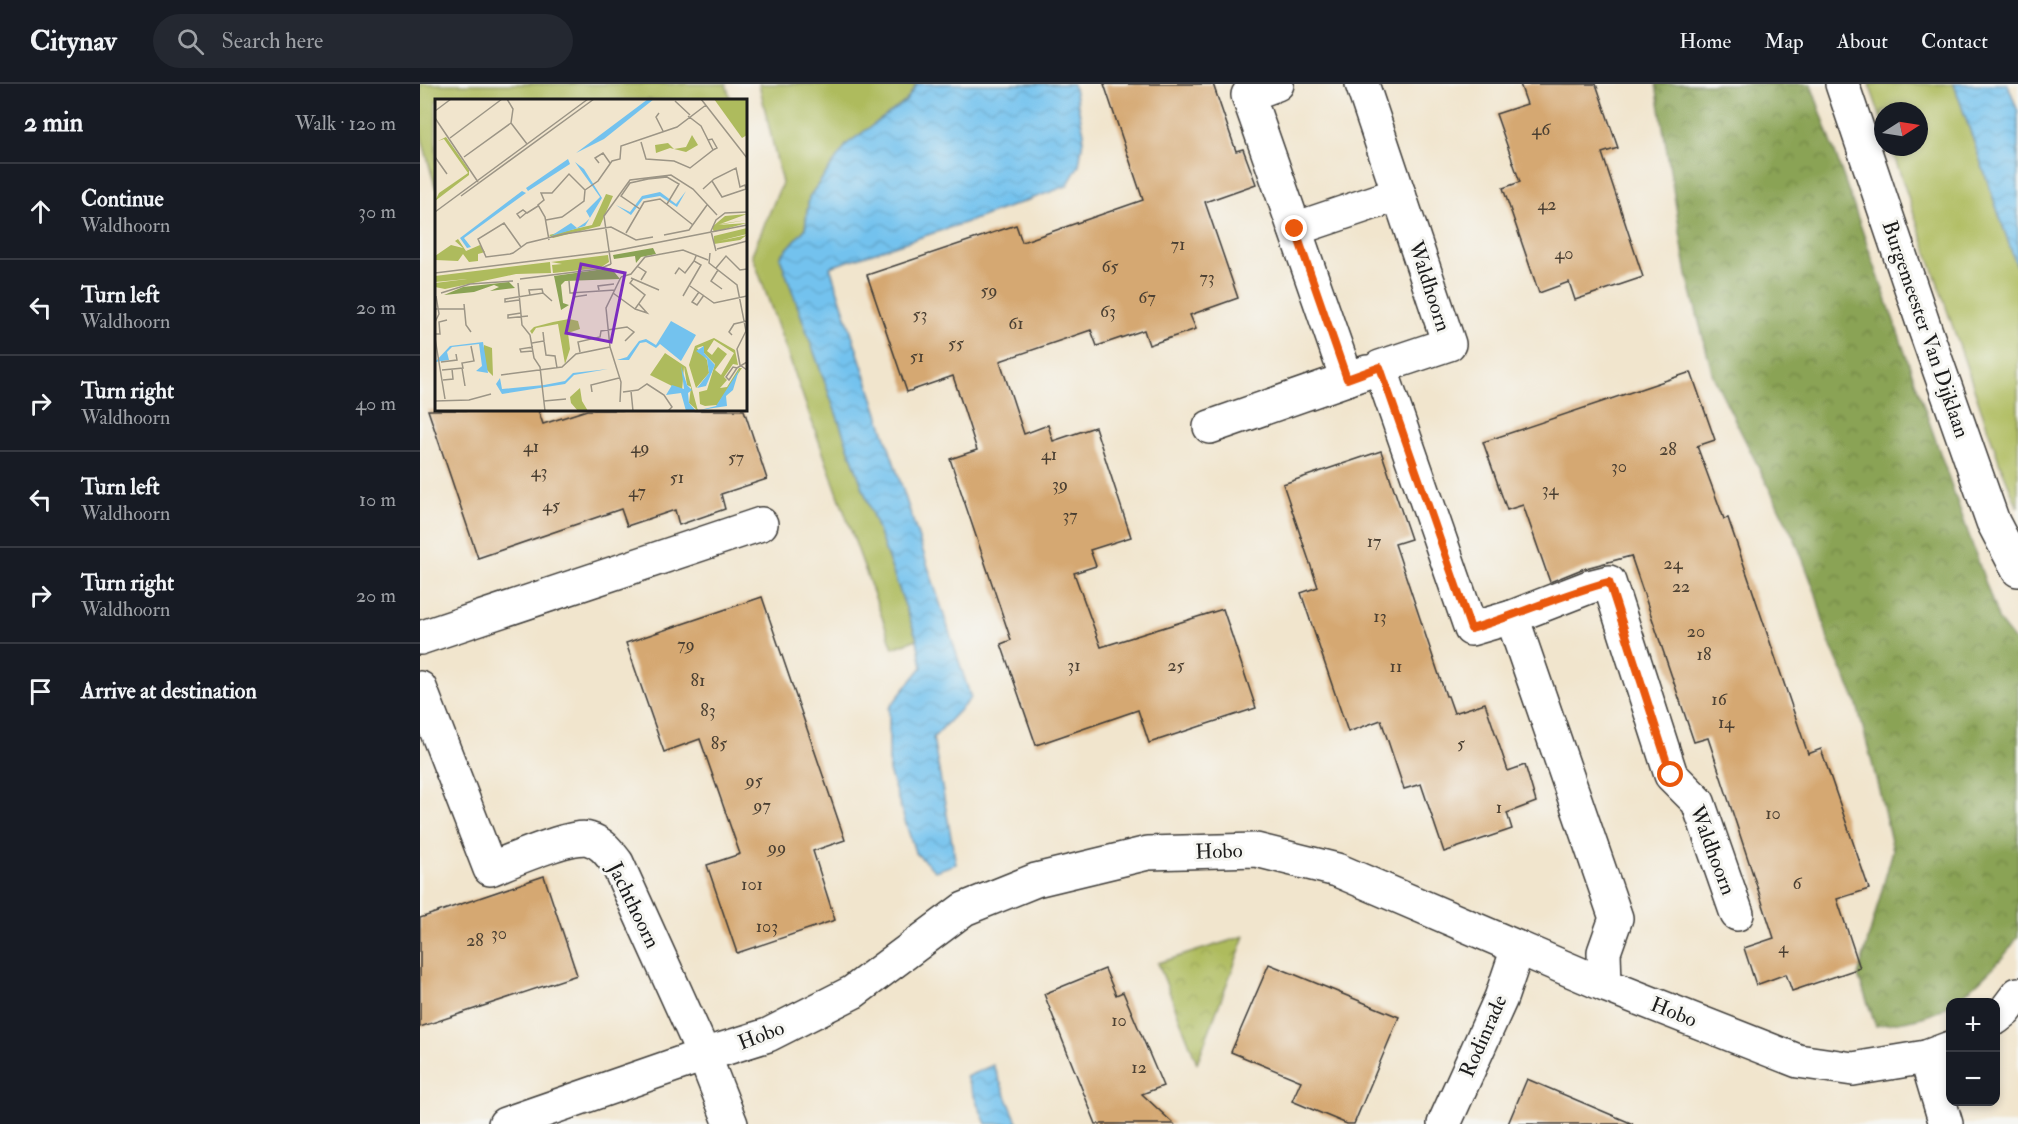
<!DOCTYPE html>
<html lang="en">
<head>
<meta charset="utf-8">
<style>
	:root { --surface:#171b24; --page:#242831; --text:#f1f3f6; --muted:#9ea1a6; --line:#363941 }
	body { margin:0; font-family:"IM FELL Double Pica",serif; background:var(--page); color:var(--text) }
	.controls { position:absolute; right:18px; bottom:18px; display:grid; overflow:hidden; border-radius:12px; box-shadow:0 3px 9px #0003 }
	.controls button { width:54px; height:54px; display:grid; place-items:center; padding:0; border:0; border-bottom:2px solid var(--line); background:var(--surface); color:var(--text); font:30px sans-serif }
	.compass { position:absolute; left:1454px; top:18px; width:54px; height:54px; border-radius:50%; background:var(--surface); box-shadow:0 3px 9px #0003; rotate:78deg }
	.stop { position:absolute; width:18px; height:18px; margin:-14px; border:4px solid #ea580c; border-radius:50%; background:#fff }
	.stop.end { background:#ea580c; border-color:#fff; box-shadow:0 2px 6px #0008 }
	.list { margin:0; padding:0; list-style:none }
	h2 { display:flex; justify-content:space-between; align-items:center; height:78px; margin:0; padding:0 24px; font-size:26px }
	h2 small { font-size:20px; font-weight:400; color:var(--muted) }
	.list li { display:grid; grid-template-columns:39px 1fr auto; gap:18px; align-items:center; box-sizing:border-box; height:96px; padding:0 24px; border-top:2px solid var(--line) }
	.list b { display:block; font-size:22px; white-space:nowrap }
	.list p { margin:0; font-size:20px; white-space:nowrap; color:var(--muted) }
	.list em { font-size:20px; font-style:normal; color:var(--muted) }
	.icon { flex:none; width:33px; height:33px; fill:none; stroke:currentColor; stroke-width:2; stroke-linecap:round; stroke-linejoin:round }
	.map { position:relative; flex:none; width:1598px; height:1040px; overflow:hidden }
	header { display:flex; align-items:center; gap:36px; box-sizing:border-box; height:84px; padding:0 30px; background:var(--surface); border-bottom:2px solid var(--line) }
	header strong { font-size:28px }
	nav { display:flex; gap:33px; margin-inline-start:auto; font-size:21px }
	.search { width:420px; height:54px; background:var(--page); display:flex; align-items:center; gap:15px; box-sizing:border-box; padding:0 21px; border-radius:33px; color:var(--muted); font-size:22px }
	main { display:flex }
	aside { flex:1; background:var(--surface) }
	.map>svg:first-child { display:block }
	.grass { fill:#aebb5d; stroke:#656c3c; stroke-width:1.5 }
	.forest { fill:url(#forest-crowns); stroke:#536038; stroke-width:1.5 }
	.park { fill:url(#park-crowns); stroke:#656c3c; stroke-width:1.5 }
	.water { fill:url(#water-waves); stroke:#486f85; stroke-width:1.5 }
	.building { fill:#d5a872 }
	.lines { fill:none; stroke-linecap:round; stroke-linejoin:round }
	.minor-casing { stroke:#3c3a37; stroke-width:36 }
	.tertiary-casing { stroke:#3c3a37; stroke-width:36 }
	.minor { stroke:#fff; stroke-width:33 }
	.tertiary { stroke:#fff; stroke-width:33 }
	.route { stroke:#ea580c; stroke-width:8 }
	.labels { text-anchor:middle; stroke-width:6; stroke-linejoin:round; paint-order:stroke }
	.number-label { font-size:18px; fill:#4a3f32 }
	.street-label { font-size:21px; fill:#1c1c1c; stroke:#f6f6f2 }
	.inset-road { fill:none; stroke:#9c9586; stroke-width:1.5 }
	.view { fill:#7b2cbf; fill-opacity:0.15; stroke:#7b2cbf; stroke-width:3 }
	.inset-edge { fill:none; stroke:#1c1c1c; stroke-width:3 }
</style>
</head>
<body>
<header>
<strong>Citynav</strong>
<div class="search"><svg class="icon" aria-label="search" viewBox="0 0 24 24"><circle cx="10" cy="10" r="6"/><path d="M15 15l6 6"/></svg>Search here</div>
<nav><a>Home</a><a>Map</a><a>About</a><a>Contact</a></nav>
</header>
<main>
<aside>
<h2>2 min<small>Walk · 120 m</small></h2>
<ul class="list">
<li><svg class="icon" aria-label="ahead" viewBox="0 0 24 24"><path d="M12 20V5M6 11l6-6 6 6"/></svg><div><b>Continue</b><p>Waldhoorn</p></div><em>30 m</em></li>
<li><svg class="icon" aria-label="left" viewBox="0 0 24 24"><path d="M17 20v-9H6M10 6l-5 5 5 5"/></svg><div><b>Turn left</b><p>Waldhoorn</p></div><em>20 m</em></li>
<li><svg class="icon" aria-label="right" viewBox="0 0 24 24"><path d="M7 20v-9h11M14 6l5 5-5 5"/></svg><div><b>Turn right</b><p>Waldhoorn</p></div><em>40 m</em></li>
<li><svg class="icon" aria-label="left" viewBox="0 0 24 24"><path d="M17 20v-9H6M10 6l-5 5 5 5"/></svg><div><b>Turn left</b><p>Waldhoorn</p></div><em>10 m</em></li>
<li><svg class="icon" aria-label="right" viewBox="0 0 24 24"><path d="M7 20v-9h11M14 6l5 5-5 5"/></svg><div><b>Turn right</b><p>Waldhoorn</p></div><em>20 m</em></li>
<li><svg class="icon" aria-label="arrive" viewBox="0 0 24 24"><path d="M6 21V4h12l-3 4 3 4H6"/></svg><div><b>Arrive at destination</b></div></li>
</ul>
</aside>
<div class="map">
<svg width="1598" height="1040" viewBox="0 0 1598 1040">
	<defs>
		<pattern id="forest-crowns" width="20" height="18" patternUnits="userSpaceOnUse" patternTransform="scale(1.5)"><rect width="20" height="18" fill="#8aa354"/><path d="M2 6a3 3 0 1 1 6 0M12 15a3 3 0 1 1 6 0" fill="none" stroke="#708445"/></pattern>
		<pattern id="park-crowns" width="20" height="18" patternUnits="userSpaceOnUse" patternTransform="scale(1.5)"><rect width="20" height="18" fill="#aebb5d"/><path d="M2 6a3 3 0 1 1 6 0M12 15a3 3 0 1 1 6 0" fill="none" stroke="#95a050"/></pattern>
		<pattern id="water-waves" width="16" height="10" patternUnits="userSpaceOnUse" patternTransform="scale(1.5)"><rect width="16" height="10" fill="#73c2ee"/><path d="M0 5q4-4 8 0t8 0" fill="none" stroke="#63a6cc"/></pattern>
	</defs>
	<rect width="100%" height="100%" fill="#f6f6f2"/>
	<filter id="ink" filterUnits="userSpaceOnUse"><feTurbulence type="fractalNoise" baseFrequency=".0167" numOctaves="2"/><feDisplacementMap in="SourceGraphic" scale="12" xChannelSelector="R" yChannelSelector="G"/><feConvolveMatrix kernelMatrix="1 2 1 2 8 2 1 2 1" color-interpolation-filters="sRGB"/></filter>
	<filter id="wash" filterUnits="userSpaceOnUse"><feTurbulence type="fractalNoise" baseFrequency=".008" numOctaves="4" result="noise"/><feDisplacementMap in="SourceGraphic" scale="24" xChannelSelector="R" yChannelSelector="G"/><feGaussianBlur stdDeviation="1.35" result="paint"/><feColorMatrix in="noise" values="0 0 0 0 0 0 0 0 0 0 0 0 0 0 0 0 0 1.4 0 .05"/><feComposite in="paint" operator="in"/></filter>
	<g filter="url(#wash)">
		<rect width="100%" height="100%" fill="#f1e5cd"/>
		<g class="grass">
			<path d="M0,0H306L311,16H16V105L0,48Z"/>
			<path d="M339,0H497L486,17L427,60L389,113L385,145L360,173L497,555L473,564L332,170L362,99Z"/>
			<path d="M1449,0H1534L1598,186V424L1580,380L1471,63H1499V27H1463V40Z"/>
		</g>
		<path class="forest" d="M1236,0H1391L1579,537L1598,561V852C1585,876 1537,921 1511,930C1494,937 1474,938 1456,942L1438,892L1473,766L1460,710L1436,617L1408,556L1396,510L1376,458L1293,292L1267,191Z"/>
		<path class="park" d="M825,852L777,979L738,879Z"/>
		<g class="water">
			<path d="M497,0H653L664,49L659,81L647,102L556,135L410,183L551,614L513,654L536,780L515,787L495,768L469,687V624L502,583L497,555L360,173L385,145L389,113L427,60L486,17Z"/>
			<path d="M1534,0H1588L1598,28V186Z"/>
			<path d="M573,981L598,1040H566L546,993Z"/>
		</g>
		<g id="blocks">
			<g class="building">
				<path d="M684,0H793L816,67L823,65L836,100L785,118L818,214L770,231L776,245L729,261L724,246L677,262L671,246L580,277L604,350L628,341L633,357L675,343L711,453L670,466L676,482L654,489L681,563L803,525L836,624L729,659L718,626L616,661L581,560L591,556L530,375L557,366L533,292L487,308L447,191L596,141L602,158L723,116Z"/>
				<path d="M1100,0H1176L1198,64L1182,69L1223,193L1155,216L1149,198L1119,209L1083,104L1100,98L1076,30L1107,20Z"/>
				<path d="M1271,288L1295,356L1277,362L1304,435L1308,434L1388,670L1401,665L1449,805L1417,815L1440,884L1372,907L1366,890L1336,901L1324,864L1354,854L1288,654L1274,658L1211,472L1162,485L1130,498L1103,421L1087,426L1063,358Z"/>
				<path d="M8,326H118L123,340L167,326H324L347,395L301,410L305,425L259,441L255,426L207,442L201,425L58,474Z"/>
				<path d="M961,367L991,455L975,460L1026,612H1028L1034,629L1065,619L1088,687L1105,681L1116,718L1087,729L1092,745L1024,768L1001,700L984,705L961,636L928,648L881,509L898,503L863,400Z"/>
				<path d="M342,513L425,756L393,767L415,836L317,869L287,781L320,770L280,655L244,668L206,559Z"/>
				<path d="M124,792L157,891L0,943V834Z"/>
				<path d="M849,880L979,933L934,1040H927L872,1017L881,997L811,968Z"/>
				<path d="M685,885L696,911L703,908L743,1002L722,1010L754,1040H676L624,910Z"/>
				<path d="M1107,995L1213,1040H1088Z"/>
			</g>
		</g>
	</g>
	<g filter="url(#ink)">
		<use href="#blocks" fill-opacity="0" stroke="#3c3a37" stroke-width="1.5"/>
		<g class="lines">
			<defs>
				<g id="minor">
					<path d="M857,0L828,11L927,295"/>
					<path d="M942,0L1029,260L960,283L1051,545L1092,533L1196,834L1184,868L1185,901"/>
					<path d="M875,145L979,110"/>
					<path d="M790,343L947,288"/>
					<path d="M1092,533L1169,503L1189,498L1251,691L1278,718L1317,830"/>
					<path d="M0,554L341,440"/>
					<path d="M0,604L70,785C88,778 154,749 169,755C183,759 189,769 197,779L284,971L311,1040"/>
					<path d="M1024,1040L1081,914L1098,864"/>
				</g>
				<g id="tertiary">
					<path d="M1422,0L1506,248L1573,438L1598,486"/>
					<path d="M1576,934L1586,926L1598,910"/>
					<path d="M1506,973L1526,1040"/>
					<path d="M85,1040L284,971L348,951L433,908L544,825L616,796L728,769L836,766L917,786L1185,901L1378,977L1433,985L1506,973L1530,964"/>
				</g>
			</defs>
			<use href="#minor" class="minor-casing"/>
			<use href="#tertiary" class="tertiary-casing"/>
			<use href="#minor" class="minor"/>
			<use href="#tertiary" class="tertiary"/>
		</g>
	</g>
	<g class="lines" filter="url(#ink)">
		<path class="route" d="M875,145L927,295L960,283L1051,545C1098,531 1142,510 1189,498L1251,691"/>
	</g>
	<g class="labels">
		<g class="number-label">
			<text x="1121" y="51">46</text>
			<text x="1127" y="126">42</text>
			<text x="758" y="166">71</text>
			<text x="1144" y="175">40</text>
			<text x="690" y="188">65</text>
			<text x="787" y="199">73</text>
			<text x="569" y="212">59</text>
			<text x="727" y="219">67</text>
			<text x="688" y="233">63</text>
			<text x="500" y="236">53</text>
			<text x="596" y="245">61</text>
			<text x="536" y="265">55</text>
			<text x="497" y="278">51</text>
			<text x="111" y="368">41</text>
			<text x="220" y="369">49</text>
			<text x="1248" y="371">28</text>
			<text x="629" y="376">41</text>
			<text x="316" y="379">57</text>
			<text x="1199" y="388">30</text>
			<text x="119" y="393">43</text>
			<text x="257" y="399">51</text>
			<text x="640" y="406">39</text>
			<text x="1130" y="411">34</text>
			<text x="217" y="413">47</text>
			<text x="131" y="427">45</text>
			<text x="650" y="437">37</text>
			<text x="954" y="463">17</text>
			<text x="1253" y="485">24</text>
			<text x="1261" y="508">22</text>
			<text x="960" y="538">13</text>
			<text x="1276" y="553">20</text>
			<text x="266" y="566">79</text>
			<text x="1284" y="576">18</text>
			<text x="654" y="587">31</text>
			<text x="756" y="587">25</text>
			<text x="976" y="588">11</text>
			<text x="278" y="602">81</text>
			<text x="1299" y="621">16</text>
			<text x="288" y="632">83</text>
			<text x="1306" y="644">14</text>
			<text x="299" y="665">85</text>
			<text x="1041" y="665">5</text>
			<text x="334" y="702">95</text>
			<text x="342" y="727">97</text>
			<text x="1079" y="729">1</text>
			<text x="1353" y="735">10</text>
			<text x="357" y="769">99</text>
			<text x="1377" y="805">6</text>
			<text x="332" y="806">101</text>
			<text x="347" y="848">103</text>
			<text x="79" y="855">30</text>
			<text x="55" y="862">28</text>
			<text x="1363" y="869">4</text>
			<text x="699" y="942">10</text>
			<text x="719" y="989">12</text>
		</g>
		<g class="street-label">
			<text transform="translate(1010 202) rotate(72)" y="7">Waldhoorn</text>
			<text transform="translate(1506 245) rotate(71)" y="7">Burgemeester Van Dijklaan</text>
			<text transform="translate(1293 766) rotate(69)" y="7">Waldhoorn</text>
			<text transform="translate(799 767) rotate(-2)" y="7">Hobo</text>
			<text transform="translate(214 821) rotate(64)" y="7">Jachthoorn</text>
			<text transform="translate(1254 928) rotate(22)" y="7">Hobo</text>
			<text transform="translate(341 951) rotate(-21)" y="7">Hobo</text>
			<text transform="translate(1063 952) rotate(-66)" y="7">Rodinrade</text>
		</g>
	</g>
	<g transform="translate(15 15)">
		<rect width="312" height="312" fill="#f1e5cd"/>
		<path d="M257,36L263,46L251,53L235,49L221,54L220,46L233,44L239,50L251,48ZM11,38L34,71V76L0,102L4,94L33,74L9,40L3,42ZM171,95L178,97L165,127L118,139L114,136L157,126ZM312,115L285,125L312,121L283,126L312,124L279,133L277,128L290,117ZM312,129V135L284,142L312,136L305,141L279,145V137ZM23,140L31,152L45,146L50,153L43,155V162L34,163L28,155L23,162L0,161V157L16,146L28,149L20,142ZM173,156L174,163L165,169L118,174L117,166L127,165L116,163ZM115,163L116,174L81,175L10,190L0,188V184L32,180L0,183V177ZM134,220L143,222L145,230L133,234L135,250L130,265L123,225L101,229L97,235L95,232L99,228L118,223ZM279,239L300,251L303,266L298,265L289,278L292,281L285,289L292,288L304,269H307L282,306L270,307L265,305L264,293L272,291L280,265L269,254L268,247L262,249L272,261L274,274L261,289L254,266L260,247ZM279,241L299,254L286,276L280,271L292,255L283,248L277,256L272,252ZM49,246L57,249L58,277L49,268ZM230,254L251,268L263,312L254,304L256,288L252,286L249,268L247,292L215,276ZM145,289L147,302L153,312H143L136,304L135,298Z" fill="#aebb5d" fill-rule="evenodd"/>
		<path d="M218,149L221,155L206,158L201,164L200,157L179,160L178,156ZM176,169L185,180L130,182L126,186L128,204L134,206L126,211L119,177ZM74,183L80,189L55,192L64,188L59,186L39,193L9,196L28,188Z" fill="#8aa354"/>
		<path d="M279,0H312V36L307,39Z" fill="#aebb5d"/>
		<path d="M213,0H219L169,40L141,54ZM133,60L135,65L93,92L91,89ZM140,63L149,70L167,99L150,127L116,137L136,124L142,129L151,123L155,119L151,112L165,98ZM87,92L91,94L29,139L36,148L32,149L25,139ZM251,92L242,108L225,97L208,100L196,116L181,106L195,113L207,97L225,93L241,105ZM236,222L261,236L246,262L225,245L221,249L211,243L205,244L194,261H182L192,258L204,242L211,240L221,246ZM48,243L53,274L41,272L47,267L44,245L17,248L12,253L14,261L0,263L15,247ZM269,247V254L280,266L271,287L262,289L274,274L272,260L261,252ZM246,267L252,286L257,291L253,294L254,304L261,312H251L246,294L231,296L237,286L249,290ZM173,270L139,276L130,285L67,295L61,285L65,279L67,290L109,286L130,282L138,274ZM304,271L298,291L291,297L292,307L265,311L281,307Z" fill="#73c2ee"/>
		<path class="inset-road" d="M72,0L78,10L76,24L92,45M266,0L312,59M240,2L255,16M0,12L16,0M224,14L221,18L228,32M0,19L43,83M15,39L67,0M273,41L277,40L282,49L278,51M206,43L211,60L239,62L255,69L278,51L266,27L253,17M0,58L12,75M29,58L76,24M164,64L160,59L168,54L175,64M268,90L279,80L301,69L305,88L310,86L311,90L287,98L277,82M150,91L163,82L177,62L185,60L186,47L242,28L271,6M26,97L159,0M205,110L186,97L195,84L213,80L232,78L244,85L232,105M0,113L153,0M91,114L85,119L82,115L88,111L92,114L103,107M111,121L127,118L149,102L150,91M191,134L209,103L225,100L258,126M229,136L254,131L272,106M114,141L110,118L103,106L109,101L106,94H117L134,75L150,91M86,148L69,124L43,140L51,158L75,155L78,154L92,144L129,135L176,128L201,141L218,138M282,150L312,142M281,152L276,132L281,121L290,114L312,113M275,154L274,164L302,186L311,232L302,250L305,266L312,271M176,165L169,117L195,81L236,76L258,90L282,116M202,167L211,173L206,181M281,169L291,157L305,171L312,170M283,171L276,182L287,190M0,174L179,152L312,126M240,175L244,169L250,174L259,162M186,178L196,175L210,158L248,151L273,161M196,179L224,191M85,180L164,170L176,165M134,182L135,194L180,191M83,184L87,226L95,236L99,259L105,268L110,312M255,187L279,204L312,197M164,191L163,187L179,185M138,193L139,198L152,196M264,193L257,203L262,206L269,196M6,194L35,185L78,182M178,194L200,210L210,196L195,184L198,180M95,196L94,191L107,190L108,194M248,197L266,166L259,162L261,157M84,201L70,203V200L108,194L117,202M29,205L31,226L36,233M0,210H29M200,210L212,214L204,205M86,214L73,216V219L93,217M0,223L4,215L1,197M0,235H5L4,223L12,221M297,236L294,233L299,225L312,222M0,239L10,300M109,242L111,256L120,257L122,269M97,244L109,242L108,233M98,248L85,250L86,253L98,252M145,253L143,243L165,238L166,232L192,228L199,233L190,242M6,263L22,261L21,255M27,269L30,287M302,269L294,281L291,278L298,268L302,269L312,263M7,271L28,269L27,264L39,262L36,247M66,276L127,268L141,255L175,248M8,281L18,280L17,270M196,292L198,312M157,293L156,286L184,279M188,293L203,291L212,285L229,296L237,308L233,312M0,302L34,301L56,295M109,302L131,300M185,303L186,283L175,248L171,209L186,178"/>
		<path class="view" d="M146,165L190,174L176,243L131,234Z"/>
		<rect width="312" height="312" class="inset-edge"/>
	</g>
</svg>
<div class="controls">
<button>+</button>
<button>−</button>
</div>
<svg class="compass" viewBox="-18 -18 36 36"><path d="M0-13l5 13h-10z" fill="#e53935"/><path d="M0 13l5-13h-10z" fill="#9ea1a6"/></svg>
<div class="stop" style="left:1251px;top:691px"></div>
<div class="stop end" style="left:875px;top:145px"></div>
</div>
</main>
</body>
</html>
